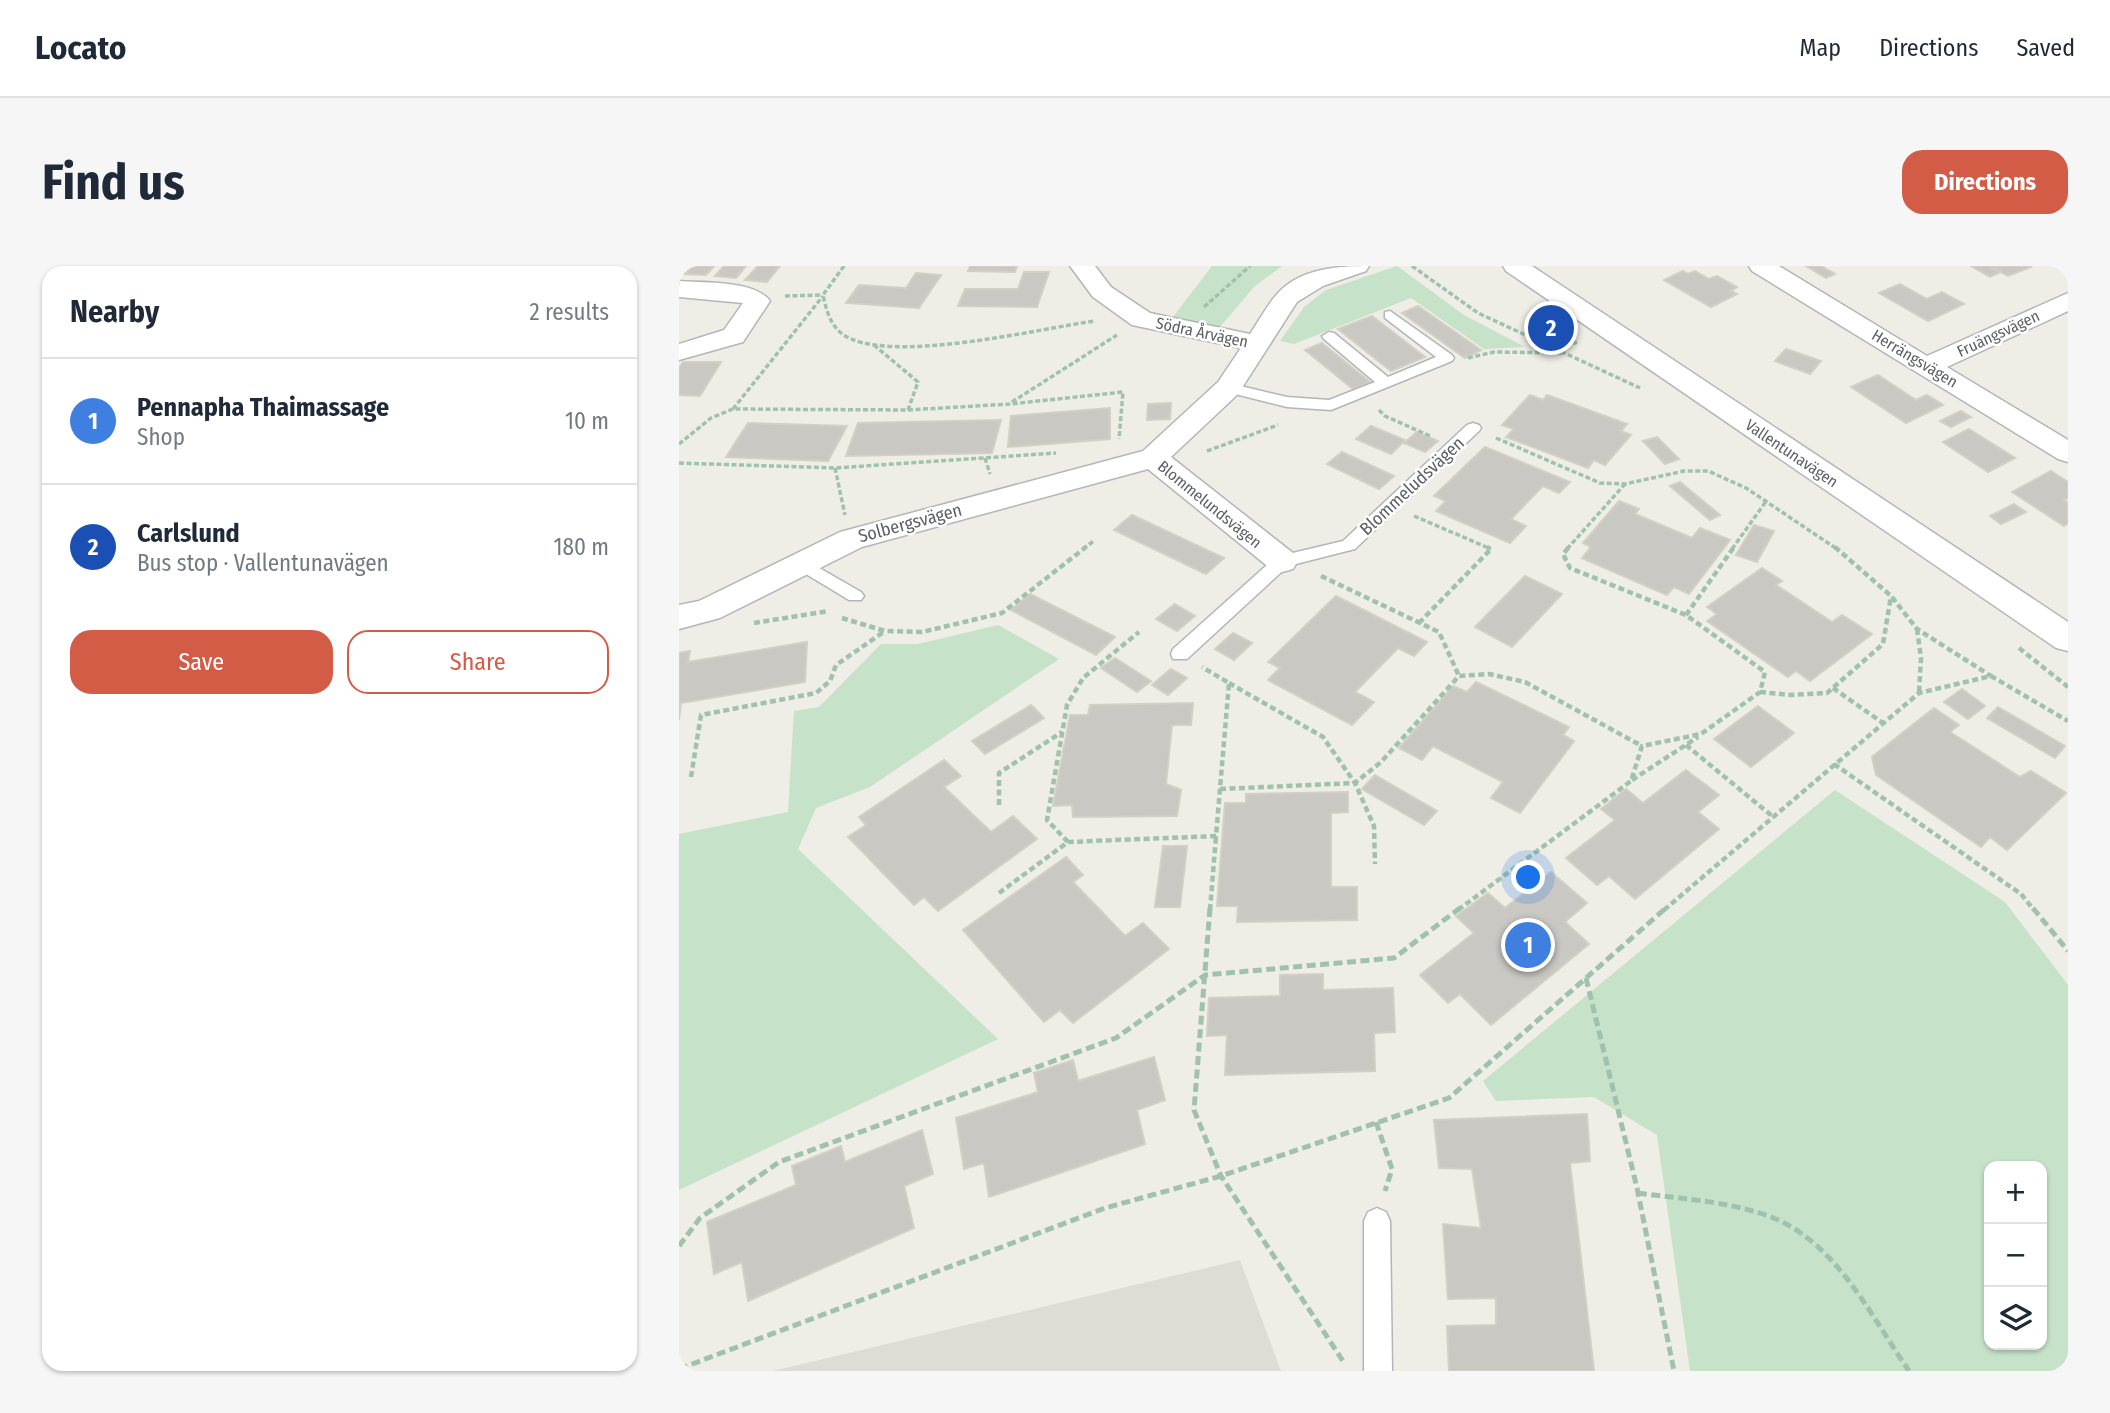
<!DOCTYPE html>
<html lang="en">
<head>
<meta charset="utf-8">
<style>
	:root { --surface:#fff; --page:#f6f6f7; --text:#1f2937; --muted:#747a83; --line:#e0e1e3; --accent:#d35c47 }
	body { margin:0; font-family:"Fira Sans Condensed",sans-serif; background:var(--page); color:var(--text) }
	.controls { position:absolute; right:21px; bottom:21px; display:grid; overflow:hidden; border-radius:14px; box-shadow:0 2px 5px #0004 }
	.controls button { width:63px; height:63px; display:grid; place-items:center; padding:0; border:0; border-bottom:2px solid var(--line); background:var(--surface); color:var(--text); font:35px sans-serif }
	.you { position:absolute; left:850px; top:612px; width:24px; height:24px; margin:-18px; border:5px solid #fff; border-radius:50%; background:#1a73e8; box-shadow:0 0 0 10px #1a73e833 }
	.badge { display:grid; place-items:center; width:46px; height:46px; border-radius:50%; background:var(--accent); color:#fff; font-size:23px; font-weight:700 }
	.pin { position:absolute; translate:-50% -50%; border:4px solid #fff; box-shadow:0 2px 7px #0006 }
	.list { margin:0; padding:0; list-style:none }
	h2 { display:flex; justify-content:space-between; align-items:center; height:91px; margin:0; padding:0 28px; font-size:30px }
	h2 small { font-size:23px; font-weight:400; color:var(--muted) }
	.list li { display:grid; grid-template-columns:46px 1fr auto; gap:21px; align-items:center; box-sizing:border-box; height:126px; padding:0 28px; border-top:2px solid var(--line) }
	.list b { display:block; font-size:26px; white-space:nowrap }
	.list p { margin:0; font-size:23px; white-space:nowrap; color:var(--muted) }
	.list em { font-size:23px; font-style:normal; color:var(--muted) }
	.actions { display:flex; gap:14px; padding:21px 28px }
	.actions a { flex:1; padding:16px 0; border:2px solid var(--accent); border-radius:21px; text-align:center; font-size:24px; color:var(--accent) }
	.actions .main { background:var(--accent); color:#fff }
	.icon { flex:none; width:38px; height:38px; fill:none; stroke:currentColor; stroke-width:2; stroke-linecap:round; stroke-linejoin:round }
	.map { position:relative; flex:none; width:1389px; height:1105px; overflow:hidden; border-radius:21px }
	header { display:flex; align-items:center; gap:42px; box-sizing:border-box; height:98px; padding:0 35px; background:var(--surface); border-bottom:2px solid var(--line) }
	header strong { font-size:33px }
	nav { display:flex; gap:38px; margin-inline-start:auto; font-size:24px }
	.intro { display:flex; align-items:center; justify-content:space-between; box-sizing:border-box; height:168px; padding:0 42px }
	h1 { margin:0; font-size:49px }
	.button { padding:18px 32px; border-radius:21px; background:var(--accent); color:#fff; font-size:24px; font-weight:700 }
	main { display:flex; gap:42px; padding:0 42px }
	aside { flex:1; background:var(--surface); border-radius:21px; box-shadow:0 2px 5px #0004 }
	.map>svg:first-child { display:block }
	.education { fill:#dddcd5 }
	.green { fill:#c6e2c8; fill-rule:evenodd }
	.building { fill:#c9c8c2; stroke:#d2cfc5; stroke-width:2 }
	.lines { fill:none; stroke-linecap:round; stroke-linejoin:round }
	.lane-casing { stroke:#b3b5b9; stroke-width:3 }
	.street-casing { stroke:#b3b5b9; stroke-width:3 }
	.secondary-casing { stroke:#b5b7bb; stroke-width:3 }
	.path-far2 { stroke:#a0c2ac; stroke-width:3.5; stroke-dasharray:5 2.5; stroke-linecap:butt }
	.path-far1 { stroke:#a0c2ac; stroke-width:4.5; stroke-dasharray:6 3.5; stroke-linecap:butt }
	.path { stroke:#a0c2ac; stroke-width:5; stroke-dasharray:9 4.5; stroke-linecap:butt }
	.lane { fill:#fff; fill-rule:evenodd }
	.street { fill:#fff; fill-rule:evenodd }
	.secondary { fill:#fff; fill-rule:evenodd }
	.labels { text-anchor:middle; stroke-width:5; stroke-linejoin:round; paint-order:stroke }
	.far-street-label { font-size:16px; fill:#5e6064; stroke:#fff }
	.street-label { font-size:18px; fill:#5e6064; stroke:#fff }
</style>
</head>
<body>
<header>
<strong>Locato</strong>
<nav><a>Map</a><a>Directions</a><a>Saved</a></nav>
</header>
<div class="intro"><h1>Find us</h1><a class="button">Directions</a></div>
<main>
<aside>
<h2>Nearby<small>2 results</small></h2>
<ul class="list">
<li><span class="badge" style="background:#3f7fe0">1</span><div><b>Pennapha Thaimassage</b><p>Shop</p></div><em>10 m</em></li>
<li><span class="badge" style="background:#1a4fb4">2</span><div><b>Carlslund</b><p>Bus stop · Vallentunavägen</p></div><em>180 m</em></li>
</ul>
<div class="actions"><a class="main">Save</a><a>Share</a></div>
</aside>
<div class="map">
<svg width="1389" height="1105" viewBox="0 0 1389 1105">
	<rect width="100%" height="100%" fill="#eeede6"/>
	<path class="education" d="M561,994L602,1105H94Z"/>
	<g class="green">
		<path d="M533,0H603L576,20L540,62L494,51Z"/>
		<path d="M718,0L785,49L846,81L805,83L732,32L615,78L601,75L625,41L647,24Z"/>
		<path d="M319,359L380,393L191,521L137,542L119,583L319,773L0,924V568L109,546L115,445L140,441L202,378H239Z"/>
		<path d="M1156,524L1326,636L1389,719V1105H1011L978,869L915,831L817,835L804,815ZM1310,900H1363V1079H1310Z"/>
	</g>
	<g class="building">
		<path d="M13,0H35L27,9L6,8Z"/>
		<path d="M45,0H67L57,12L36,10Z"/>
		<path d="M79,0H101L88,16L66,14Z"/>
		<path d="M291,0H338L336,6L289,5Z"/>
		<path d="M1127,0H1142L1156,8L1147,12Z"/>
		<path d="M1292,0H1310L1322,6L1311,11Z"/>
		<path d="M1311,0H1351L1352,1L1329,10Z"/>
		<path d="M1004,5L1009,8L1016,5L1030,13L1038,10L1058,21L1052,25L1058,28L1032,41L985,14Z"/>
		<path d="M345,6H370L358,41L279,40L286,23H339Z"/>
		<path d="M237,7L262,9L240,42L167,37L180,19L227,22Z"/>
		<path d="M1221,18L1248,33L1263,26L1285,38L1249,55L1200,27Z"/>
		<path d="M739,40L802,84L786,92L723,47Z"/>
		<path d="M693,50L746,91L712,105L659,63Z"/>
		<path d="M643,77L691,116L674,123L626,84Z"/>
		<path d="M1107,83L1142,95L1131,108L1096,95Z"/>
		<path d="M4,96H42L21,130L0,129V102Z"/>
		<path d="M1199,109L1237,134L1248,129L1264,139L1227,157L1172,121Z"/>
		<path d="M851,129L864,134L868,129L948,158L942,165L952,169L926,199L915,194L909,202L827,171L835,163L823,159Z"/>
		<path d="M492,137L491,153L468,154L469,138Z"/>
		<path d="M431,142V173L329,181L332,150Z"/>
		<path d="M1282,145L1292,151L1272,161L1261,155Z"/>
		<path d="M322,154L313,187L167,190L179,157Z"/>
		<path d="M69,157L168,160L149,195L47,191Z"/>
		<path d="M692,160L726,174L712,188L677,173Z"/>
		<path d="M1290,163L1336,192L1309,206L1264,176Z"/>
		<path d="M738,166L759,175L746,186L725,177Z"/>
		<path d="M978,171L1000,193L986,198L964,175Z"/>
		<path d="M806,181L891,216L880,227L864,220L832,253L847,260L831,277L757,245L767,235L755,230Z"/>
		<path d="M663,186L715,210L700,223L648,198Z"/>
		<path d="M1372,205L1389,216V232L1385,234L1389,237V257L1385,260L1333,226Z"/>
		<path d="M1001,216L1041,249L1031,254L991,220Z"/>
		<path d="M940,235L960,243L956,248L1013,272L1021,262L1051,274L1010,328L995,321L988,329L903,292L912,281L904,277Z"/>
		<path d="M1335,238L1347,246L1322,258L1311,250Z"/>
		<path d="M453,249L545,292L527,308L435,264Z"/>
		<path d="M1075,259L1095,265L1078,296L1057,289Z"/>
		<path d="M1083,302L1103,315L1097,319L1153,356L1163,349L1193,368L1131,415L1117,405L1109,411L1028,355L1038,348L1028,341Z"/>
		<path d="M846,310L883,328L833,381L796,361Z"/>
		<path d="M351,328L436,371L417,389L332,344Z"/>
		<path d="M657,330L748,376L735,390L719,382L676,426L695,436L673,459L589,414L601,402L589,396Z"/>
		<path d="M496,338L516,350L498,365L477,353Z"/>
		<path d="M554,367L573,377L555,394L536,383Z"/>
		<path d="M128,376L126,416L2,437L0,454V387L11,385L9,396Z"/>
		<path d="M436,392L472,415L458,426L422,402Z"/>
		<path d="M492,403L508,412L489,429L473,419Z"/>
		<path d="M797,416L890,461L884,469L895,475L841,547L812,532L824,516L754,480L743,494L720,482L774,420L788,426Z"/>
		<path d="M1283,423L1306,440L1289,453L1265,436Z"/>
		<path d="M514,437L512,459H493L487,518L502,524L498,550L394,551L393,539L374,540L391,449H409L411,439Z"/>
		<path d="M352,439L365,452L306,488L293,475Z"/>
		<path d="M1079,440L1115,467L1072,501L1035,473Z"/>
		<path d="M1319,441L1386,480L1376,492L1308,452Z"/>
		<path d="M1255,442L1280,459L1271,466L1341,511L1352,505L1387,527L1328,584L1311,571L1302,581L1197,509L1193,491Z"/>
		<path d="M265,494L282,510L265,521L312,566L334,550L358,573L259,645L245,631L235,639L169,571L187,559L180,551Z"/>
		<path d="M1007,504L1040,529L1019,546L1040,563L956,633L930,610L918,619L887,592L936,554L922,543L947,523L964,537Z"/>
		<path d="M696,509L758,545L745,559L683,523Z"/>
		<path d="M669,526V546L652,547V621H678V654L558,656L559,640H538L546,537H567V528Z"/>
		<path d="M484,580H508L501,641H476Z"/>
		<path d="M387,591L404,609L394,616L446,670L464,657L490,683L394,757L381,744L365,756L284,664Z"/>
		<path d="M872,606L908,637L886,656L910,678L812,759L781,728L769,737L741,709L795,667L777,650L809,627L826,642Z"/>
		<path d="M644,708V724L714,722L716,766L695,767L696,805L546,809L548,769L528,770L530,732L601,730V709Z"/>
		<path d="M475,791L486,834L458,844L466,878L310,931L305,897L285,903L277,852L359,826L355,807L394,794L399,815Z"/>
		<path d="M908,848L911,895L891,897L915,1105H770L768,1060L817,1059V1032L769,1033L764,958L802,962L793,903L760,902L755,854Z"/>
		<path d="M243,864L254,908L225,920L235,962L69,1035L63,996L35,1008L28,956L117,919L113,900L162,880L166,896Z"/>
	</g>
	<g class="lines">
		<defs>
			<g id="lane">
				<path d="M711,45L773,89L775,92L773,95L652,144L608,141L544,125L541,122L549,117L608,131L650,134L696,116L645,73L643,70L650,66L655,67L709,111L757,91L706,52V46Z"/>
				<path d="M794,157L800,159L802,162L800,165L676,283L609,300L508,393H494L492,388L494,383L597,291L664,275L788,159Z"/>
				<path d="M123,292L182,326L185,330L182,334H170L117,302L114,298L117,294Z"/>
				<path d="M698,942L707,946L711,955L713,1105H685V955L689,946Z"/>
			</g>
			<g id="street">
				<path d="M391,0H416L432,21L471,47L571,68C580,55 588,39 599,27C622,2 659,0 690,0L687,5L644,20L618,36L559,128L492,191L614,287L619,295L614,303L603,306L592,303L469,203L183,281L41,352L0,363V339L20,335L161,266L464,185L539,116L562,82L453,59L414,31Z"/>
				<path d="M1070,0H1100L1248,90L1389,27V45L1268,101L1389,174V196L1379,193L1073,5Z"/>
				<path d="M0,15C24,17 76,14 91,35L64,76L0,94V78L45,64L64,37L0,31Z"/>
			</g>
			<path id="secondary" d="M824,0H853L1389,356V385L1377,382L827,5Z"/>
		</defs>
		<use href="#lane" class="lane-casing"/>
		<use href="#street" class="street-casing"/>
		<use href="#secondary" class="secondary-casing"/>
		<g class="path-far2">
			<path d="M165,0L144,29C147,43 151,58 162,67C205,101 362,62 416,55"/>
			<path d="M733,0L799,47L961,122"/>
			<path d="M106,30L143,29"/>
			<path d="M525,41L571,0"/>
			<path d="M195,79L239,116L229,144"/>
			<path d="M880,83L898,76"/>
			<path d="M789,92L815,86L884,87"/>
			<path d="M333,136L438,69"/>
			<path d="M54,143L144,30"/>
			<path d="M700,144L706,150L751,170"/>
			<path d="M817,172L921,217L946,218L1005,205H1029L1067,222L1158,283"/>
			<path d="M0,178L32,152L54,143L229,144L331,138L444,126L440,173"/>
			<path d="M528,185L599,159"/>
			<path d="M306,192L311,208"/>
			<path d="M0,197L156,202L377,187"/>
			<path d="M156,202L166,249"/>
			<path d="M735,250L812,283"/>
			<path d="M404,283L416,274"/>
			<path d="M888,283L946,218"/>
			<path d="M1053,283L1088,234"/>
		</g>
		<g class="path-far1">
			<path d="M1156,281L1212,330L1238,363L1312,410"/>
			<path d="M642,310L760,366L780,410"/>
			<path d="M1007,349L1055,281"/>
			<path d="M163,352L206,365L243,366L323,347L407,281"/>
			<path d="M75,357L150,345"/>
			<path d="M740,357L812,283L808,281"/>
			<path d="M1238,363L1242,392L1240,427"/>
			<path d="M1340,382L1389,421"/>
			<path d="M550,417L644,471L676,517L695,560L696,598"/>
			<path d="M1154,422L1204,457"/>
			<path d="M1081,426L1112,429L1148,427L1204,378L1212,330"/>
			<path d="M1007,479L1093,550"/>
			<path d="M1155,498L1342,628L1355,644"/>
			<path d="M12,511L22,449L137,427L151,415L157,399L206,365"/>
			<path d="M953,514L1019,471"/>
			<path d="M541,523L676,517L702,496L780,410L810,408L846,416L963,480"/>
			<path d="M320,539V507L383,466"/>
			<path d="M389,576L368,554L388,439L404,412L460,366"/>
			<path d="M320,627L389,576L537,570L550,417L523,401"/>
			<path d="M531,644L537,570"/>
			<path d="M779,644L952,515L963,480L1022,468L1081,426L1086,406L1007,349L891,302L884,288L890,281"/>
			<path d="M985,644L1240,427L1312,410L1389,455"/>
		</g>
		<g class="path">
			<path d="M531,642L515,844L542,910L666,1098"/>
			<path d="M1354,642L1389,685"/>
			<path d="M907,712L958,922L995,1105"/>
			<path d="M697,856L713,903L706,925"/>
			<path d="M959,927C1002,933 1050,935 1092,951C1157,976 1192,1050 1230,1105"/>
			<path d="M0,980L21,952L100,896L437,772L526,709L715,692L781,642"/>
			<path d="M0,1103L426,942L542,910L770,832L987,642"/>
		</g>
		<use href="#lane" class="lane"/>
		<use href="#street" class="street"/>
		<use href="#secondary" class="secondary"/>
	</g>
	<g class="labels">
		<g class="far-street-label">
			<text transform="translate(523 66) rotate(12)" y="6">Södra Årvägen</text>
			<text transform="translate(1319 67) rotate(-25)" y="6">Fruängsvägen</text>
			<text transform="translate(1236 92) rotate(31)" y="6">Herrängsvägen</text>
			<text transform="translate(1113 187) rotate(34)" y="6">Vallentunavägen</text>
			<text transform="translate(531 238) rotate(39)" y="6">Blommelundsvägen</text>
		</g>
		<g class="street-label">
			<text transform="translate(733 220) rotate(-43)" y="6">Blommeludsvägen</text>
			<text transform="translate(231 257) rotate(-15)" y="6">Solbergsvägen</text>
		</g>
	</g>
</svg>
<div class="controls">
<button>+</button>
<button>−</button>
<button><svg class="icon" aria-label="layers" viewBox="0 0 24 24"><path d="M12 4l9 5-9 5-9-5zM3 14l9 5 9-5"/></svg></button>
</div>
<div class="you"></div>
<div class="pin badge" style="left:849px;top:679px;background:#3f7fe0">1</div>
<div class="pin badge" style="left:872px;top:62px;background:#1a4fb4">2</div>
</div>
</main>
</body>
</html>
